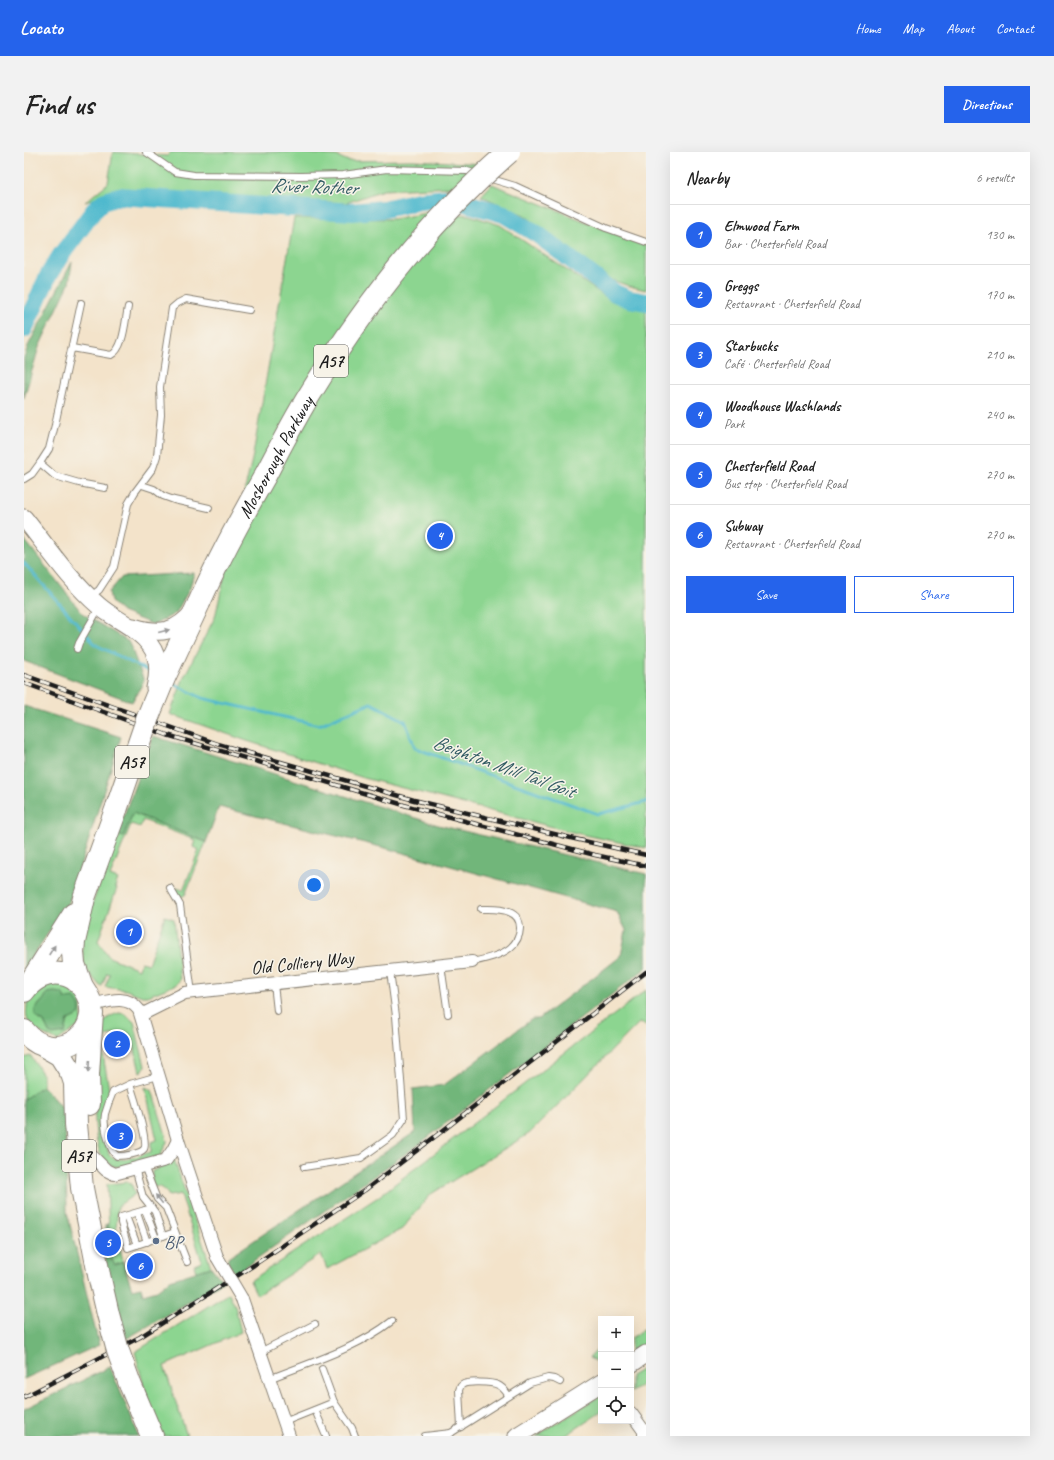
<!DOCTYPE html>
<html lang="en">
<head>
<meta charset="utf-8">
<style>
	:root { --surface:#fff; --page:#f2f2f2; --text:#222; --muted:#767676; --line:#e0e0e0; --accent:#2563eb }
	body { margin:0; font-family:Caveat,sans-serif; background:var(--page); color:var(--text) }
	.controls { position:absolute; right:12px; bottom:12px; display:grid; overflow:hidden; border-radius:0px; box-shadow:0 4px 16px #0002 }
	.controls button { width:36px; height:36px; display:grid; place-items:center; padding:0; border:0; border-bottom:1px solid var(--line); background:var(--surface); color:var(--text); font:20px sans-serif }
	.you { position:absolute; left:290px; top:733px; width:14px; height:14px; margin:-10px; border:3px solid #fff; border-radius:50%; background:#1a73e8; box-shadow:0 0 0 6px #1a73e833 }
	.badge { display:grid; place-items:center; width:26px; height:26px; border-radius:50%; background:var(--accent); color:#fff; font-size:13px; font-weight:700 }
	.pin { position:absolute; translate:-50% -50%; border:2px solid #fff; box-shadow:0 1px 4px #0006 }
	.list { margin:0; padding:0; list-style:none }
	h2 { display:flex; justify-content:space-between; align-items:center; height:52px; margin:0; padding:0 16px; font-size:17px }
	h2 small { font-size:13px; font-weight:400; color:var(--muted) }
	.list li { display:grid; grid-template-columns:26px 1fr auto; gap:12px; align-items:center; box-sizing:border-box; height:60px; padding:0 16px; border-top:1px solid var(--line) }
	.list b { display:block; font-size:15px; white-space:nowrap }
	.list p { margin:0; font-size:13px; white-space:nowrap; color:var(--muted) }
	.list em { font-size:13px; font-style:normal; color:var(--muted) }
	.actions { display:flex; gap:8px; padding:12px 16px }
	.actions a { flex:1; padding:9px 0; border:1px solid var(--accent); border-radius:0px; text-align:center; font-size:14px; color:var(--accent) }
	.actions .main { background:var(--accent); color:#fff }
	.icon { flex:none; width:22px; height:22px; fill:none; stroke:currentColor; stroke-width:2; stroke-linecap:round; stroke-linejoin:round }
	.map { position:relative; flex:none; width:622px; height:1284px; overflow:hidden; border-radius:0px }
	header { display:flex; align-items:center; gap:24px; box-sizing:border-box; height:56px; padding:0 20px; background:var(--accent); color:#fff }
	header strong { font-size:19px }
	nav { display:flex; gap:22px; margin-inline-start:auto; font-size:14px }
	.intro { display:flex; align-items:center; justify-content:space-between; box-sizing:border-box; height:96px; padding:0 24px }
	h1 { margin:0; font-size:28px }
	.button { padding:10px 18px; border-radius:0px; background:var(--accent); color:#fff; font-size:14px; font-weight:700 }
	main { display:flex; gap:24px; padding:0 24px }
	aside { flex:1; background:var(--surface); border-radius:0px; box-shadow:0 4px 16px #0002 }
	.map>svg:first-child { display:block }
	.green { fill:#8cd590; stroke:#547856; fill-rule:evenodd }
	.forest { fill:#71b67a; stroke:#46694b }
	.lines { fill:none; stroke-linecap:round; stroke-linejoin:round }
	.stream { stroke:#50b9ce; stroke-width:3 }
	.river { stroke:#50b9ce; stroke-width:18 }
	.lane-casing { stroke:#888073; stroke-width:8 }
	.street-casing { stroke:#888073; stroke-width:14 }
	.secondary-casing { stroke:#888073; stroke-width:19 }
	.highway-casing { stroke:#888073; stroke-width:24 }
	.lane { stroke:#fff; stroke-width:6 }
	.street { stroke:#fff; stroke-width:12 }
	.secondary { stroke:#fff; stroke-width:17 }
	.highway { stroke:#fff; stroke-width:22 }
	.rail-casing { stroke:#1c1c1c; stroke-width:4.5 }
	.rail { stroke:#f7f3e8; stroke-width:3; stroke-dasharray:9; stroke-linecap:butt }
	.street-bridge-casing { stroke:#888073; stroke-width:14; stroke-linecap:butt }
	.highway-bridge-casing { stroke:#888073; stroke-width:24; stroke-linecap:butt }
	.street-bridge { stroke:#fff; stroke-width:12 }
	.highway-bridge { stroke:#fff; stroke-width:22 }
	.oneway { fill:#999 }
	.service-dot { fill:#5c6f8a; stroke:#f7f3e8; stroke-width:1.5 }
	.labels { text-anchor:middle; stroke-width:3; stroke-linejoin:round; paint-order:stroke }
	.shield { fill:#f7f3e8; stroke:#5e5c59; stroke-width:1 }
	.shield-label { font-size:18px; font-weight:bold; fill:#1c1c1c }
	.street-label { font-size:19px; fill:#1c1c1c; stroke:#f7f3e8 }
	.service-label { font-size:19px; fill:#4e5e75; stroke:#f7f3e8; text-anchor:start }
	.water-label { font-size:20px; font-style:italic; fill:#315b63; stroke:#f7f3e8 }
</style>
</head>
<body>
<header>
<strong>Locato</strong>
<nav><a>Home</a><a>Map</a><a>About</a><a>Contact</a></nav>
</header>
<div class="intro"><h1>Find us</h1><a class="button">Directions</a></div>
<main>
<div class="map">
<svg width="622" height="1284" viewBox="0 0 622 1284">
	<rect width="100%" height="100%" fill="#f7f3e8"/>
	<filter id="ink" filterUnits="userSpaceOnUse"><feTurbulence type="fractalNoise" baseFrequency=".025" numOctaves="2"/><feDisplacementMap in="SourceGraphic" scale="8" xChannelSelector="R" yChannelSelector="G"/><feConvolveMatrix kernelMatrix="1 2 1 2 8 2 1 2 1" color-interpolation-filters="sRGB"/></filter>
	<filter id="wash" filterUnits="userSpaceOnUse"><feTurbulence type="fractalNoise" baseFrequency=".012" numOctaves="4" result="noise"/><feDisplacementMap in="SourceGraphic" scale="16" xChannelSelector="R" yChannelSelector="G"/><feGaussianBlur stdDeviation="0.9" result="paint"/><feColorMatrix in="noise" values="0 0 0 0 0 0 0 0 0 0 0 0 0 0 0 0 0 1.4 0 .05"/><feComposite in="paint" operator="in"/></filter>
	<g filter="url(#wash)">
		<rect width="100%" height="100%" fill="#f3e3ca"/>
		<g class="green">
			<path d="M89,0L143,4L147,0H271L313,4L324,9L389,8L459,12L428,35L359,38L322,51L98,37L61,50L84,31Z"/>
			<path d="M468,32L622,94V138L605,134L588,128L500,63L457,44Z"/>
			<path d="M408,60L445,63L476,73L588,149L622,158V696L552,681L340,626L223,589L146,562L160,525L191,465L229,303L270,66L369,67Z"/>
			<path d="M109,661L182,690L161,743H160L158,745L154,744L152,736L159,738L175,698L169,695L171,688L119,668L116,675L107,672L86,724L94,727L91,735L93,736L74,789L85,805L115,817L117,810L124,812L141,764L150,767L156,827L154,831L151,833L124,844H118L102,838L81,835L86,822L83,821L78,834H76L64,820L60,812L57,784L93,682L99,685Z"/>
			<path d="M24,832L42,833L57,844L58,872L33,889C27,885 9,878 6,873C0,864 2,850 8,843C12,838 19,835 24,832ZM20,847H41L51,864L44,868L41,881L22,875L20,870L14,867L15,852Z"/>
			<path d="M622,838V873L615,871L506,981L407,1042L378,1077L303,1117L297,1102L233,1143L226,1129L354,1045Z"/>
			<path d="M95,861L101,862L110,870L121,914L119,918L116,920L110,894L107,895L104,885H101L100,880L82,884V888L79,889V903L86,943L77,967L85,1003C96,1013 115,1003 127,1000V990L133,988L121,935L128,938L142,983L143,990L136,1004C124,1008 101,1018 89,1014C83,1012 77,1004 75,998C69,978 71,955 73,934C74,915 76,895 77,876C81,867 85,864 95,861Z"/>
			<path d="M7,904L19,923V934L0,947V906Z"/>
			<path d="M150,1007L187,1115L172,1120L170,1113L178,1110L157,1042L145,1044C141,1038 138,1033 130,1035L128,1030V1019L139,1015Z"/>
			<path d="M104,1030L107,1031L111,1042L94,1054L92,1078L99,1110L90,1113L86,1104L83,1032Z"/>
			<path d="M205,1141L211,1154L217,1180L140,1214L163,1284H136L130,1272L111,1200Z"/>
			<path d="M622,1176V1191L607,1200V1186Z"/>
			<path d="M577,1194V1211L565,1206Z"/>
			<path d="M622,1215V1230L607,1240V1224Z"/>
			<path d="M577,1243V1260L541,1284H512Z"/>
		</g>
		<g class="forest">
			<path d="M48,110L45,132L15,195L0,246V206L4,194Z"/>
			<path d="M0,387L58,461L105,490L120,529L108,550L0,509Z"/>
			<path d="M170,421L166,436L152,461L130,473L98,460L87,450L85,440L98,425Z"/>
			<path d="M0,554L97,585L45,750L0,817Z"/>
			<path d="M129,584L414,673L622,722V816L394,993L211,1122L204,1111V1106L391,980L389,937L420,933L508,867H515L583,815L597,804L602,778L593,760L365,697L195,655L182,690L109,661L99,685L93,682Z"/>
			<path d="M30,840L38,841L42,847L50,846C55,851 57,856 55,863L44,868L41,881L29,883L25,881L20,870L11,864V857L20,847L23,841Z"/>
			<path d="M19,934L41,960L43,1060L75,1193L0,1227V947Z"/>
			<path d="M84,1072L86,1104L91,1113L99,1110L108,1137L117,1135L119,1142L133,1138L146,1128L187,1115L199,1130L102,1187L82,1117L81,1073Z"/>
			<path d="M86,1215L115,1284H0V1257Z"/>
		</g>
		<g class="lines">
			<g class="stream">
				<path d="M0,411L72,493L128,521"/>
				<path d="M146,530L178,546L295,573L347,551L381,569L391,596L574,662L622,650"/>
			</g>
			<path class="river" d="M0,177L25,122L37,103L71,57L79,50L95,44L328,60L360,57L395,49L424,46L480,62L513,82L591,141L605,147L622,150"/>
		</g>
	</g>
	<g filter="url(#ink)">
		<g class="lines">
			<defs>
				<g id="lane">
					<path d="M122,0L151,20L170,23L277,24L319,23L363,17L443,19L454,22"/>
					<path d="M464,26L491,34L582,76L622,90"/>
					<path d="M49,197L48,196L87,203C100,197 101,169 104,155"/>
					<path d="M16,311L31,324L55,331L81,336"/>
					<path d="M0,327L8,322L16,311L25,297L31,273L57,151"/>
					<path d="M118,333L130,337L139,344L150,348L185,356"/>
					<path d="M67,444L75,438L90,415L104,352L111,340L129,316L133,304L137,263L136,235L148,156L154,151L162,147L225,158"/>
					<path d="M53,497L55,491L75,456"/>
					<path d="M146,736L156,753L168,841"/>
					<path d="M448,810C461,807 476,804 486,796C498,786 501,766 485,760C476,756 466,757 457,757"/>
					<path d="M417,813L424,862"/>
					<path d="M250,832L253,859"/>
					<path d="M106,932L89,940C86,947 83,955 81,962C79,971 85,999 93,1004C100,1004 116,1002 120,997C125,991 109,941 106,932L134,924"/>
					<path d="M120,1014L133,1047L142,1056L163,1110"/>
					<path d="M280,1015L337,1006L369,983L380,967L372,864L366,819"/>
					<path d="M111,1016L119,1045L131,1060L139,1084"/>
					<path d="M128,1056L97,1065V1071L104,1096L151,1080"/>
					<path d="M121,1058L132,1086"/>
					<path d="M113,1061L123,1090"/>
					<path d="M102,1064L113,1093"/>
					<path d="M236,1200L291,1172"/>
					<path d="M245,1227C287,1210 332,1197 368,1169"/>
					<path d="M310,1250L328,1276L331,1284"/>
					<path d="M291,1258L302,1284"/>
					<path d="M260,1270L310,1250L298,1217"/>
					<path d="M437,1275L435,1238C436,1236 436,1234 438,1233C443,1229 468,1230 474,1233C479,1235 482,1240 485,1244"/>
					<path d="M401,1284L427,1281"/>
					<path d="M422,1284L506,1231L524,1226L530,1227L536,1230"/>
				</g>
				<g id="street">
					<path d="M68,853C85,849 103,842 115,858L154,988L193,1105"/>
					<path d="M117,863L161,841L448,810"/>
					<path d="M69,1005L82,1018L90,1022L142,1008L149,998L154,988"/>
					<path d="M218,1147L265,1284"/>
					<path d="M607,1261L620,1279V1284"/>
				</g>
				<g id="secondary">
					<path d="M0,366C24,396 46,429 75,454C91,468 113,475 126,493C136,506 135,521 131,536"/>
					<path d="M110,475C136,483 152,481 170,459"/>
					<path d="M607,1212L622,1202"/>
					<path d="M493,1284L577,1231"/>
				</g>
				<g id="highway">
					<path d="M124,565L140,526L175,451"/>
					<path d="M6,831L50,762"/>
					<path d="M57,832L50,812L49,800L50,790L60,746L93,655"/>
					<path d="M0,839C8,828 22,819 37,822C46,823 54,829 59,836C88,875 33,920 0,879"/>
					<path d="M22,895L36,903L48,922L51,931L52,972L58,1036L75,1123L84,1162"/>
					<path d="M65,952L64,922L68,861"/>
					<path d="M106,1232L128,1284"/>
				</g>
			</defs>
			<use href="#lane" class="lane-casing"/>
			<use href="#street" class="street-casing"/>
			<use href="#secondary" class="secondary-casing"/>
			<use href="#highway" class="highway-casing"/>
			<use href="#lane" class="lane"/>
			<use href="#street" class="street"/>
			<use href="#secondary" class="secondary"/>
			<use href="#highway" class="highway"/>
			<defs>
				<g id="rail">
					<path d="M0,523L194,592L390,648L551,687L622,703"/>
					<path d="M0,531L143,583L380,653L571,703L622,714"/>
					<path d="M0,1245L116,1185L230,1113L341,1038L417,980L622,820"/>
				</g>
			</defs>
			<use href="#rail" class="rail-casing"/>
			<use href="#rail" class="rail"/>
			<defs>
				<path id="street-bridge" d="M193,1105L218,1147"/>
				<g id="highway-bridge">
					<path id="s1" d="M175,451C195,406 218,364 242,322C256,295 270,268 286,242C341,152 405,70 485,0"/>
					<path d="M93,655L124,565"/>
					<path d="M84,1162L94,1199L106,1232"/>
				</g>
			</defs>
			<use href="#street-bridge" class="street-bridge-casing"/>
			<use href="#highway-bridge" class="highway-bridge-casing"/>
			<use href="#street-bridge" class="street-bridge"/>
			<use href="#highway-bridge" class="highway-bridge"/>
		</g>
		<defs><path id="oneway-solid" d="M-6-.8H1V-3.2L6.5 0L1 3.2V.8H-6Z"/></defs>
		<g class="oneway">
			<use href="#oneway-solid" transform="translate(140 479) rotate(-14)"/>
			<use href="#oneway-solid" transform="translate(28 798) rotate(-57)"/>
			<use href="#oneway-solid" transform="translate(65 914) rotate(94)"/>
			<use href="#oneway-solid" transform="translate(135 1047) rotate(-128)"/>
		</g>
	</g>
	<circle class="service-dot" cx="132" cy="1089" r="4"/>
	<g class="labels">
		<g class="shield">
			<rect x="290" y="193" width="34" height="32" rx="3"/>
			<rect x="91" y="594" width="34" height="32" rx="3"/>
			<rect x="38" y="988" width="34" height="32" rx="3"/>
		</g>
		<g class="shield-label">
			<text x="307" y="215">A57</text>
			<text x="108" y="616">A57</text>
			<text x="55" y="1010">A57</text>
		</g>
		<g class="street-label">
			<text dy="7" stroke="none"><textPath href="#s1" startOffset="165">Mosborough Parkway</textPath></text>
			<text transform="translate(278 810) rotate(-6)" y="7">Old Colliery Way</text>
		</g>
		<g class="service-label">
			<text x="140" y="1096">BP</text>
		</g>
		<g class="water-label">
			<text transform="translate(290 34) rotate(2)" y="7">River Rother</text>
			<text transform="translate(480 614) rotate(20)" y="7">Beighton Mill Tail Goit</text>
		</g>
	</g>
</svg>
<div class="controls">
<button>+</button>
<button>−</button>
<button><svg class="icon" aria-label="locate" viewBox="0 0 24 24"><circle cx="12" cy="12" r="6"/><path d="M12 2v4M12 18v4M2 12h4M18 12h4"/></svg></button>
</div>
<div class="you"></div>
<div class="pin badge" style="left:105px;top:780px">1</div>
<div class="pin badge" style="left:93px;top:892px">2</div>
<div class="pin badge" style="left:96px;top:984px">3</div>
<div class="pin badge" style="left:416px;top:384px">4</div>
<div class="pin badge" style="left:84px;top:1091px">5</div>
<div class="pin badge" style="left:116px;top:1114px">6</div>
</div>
<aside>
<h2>Nearby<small>6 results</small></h2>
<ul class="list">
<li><span class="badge">1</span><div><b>Elmwood Farm</b><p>Bar · Chesterfield Road</p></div><em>130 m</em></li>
<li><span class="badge">2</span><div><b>Greggs</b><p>Restaurant · Chesterfield Road</p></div><em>170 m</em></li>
<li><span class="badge">3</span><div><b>Starbucks</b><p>Café · Chesterfield Road</p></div><em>210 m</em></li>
<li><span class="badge">4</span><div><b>Woodhouse Washlands</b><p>Park</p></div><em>240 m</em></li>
<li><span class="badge">5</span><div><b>Chesterfield Road</b><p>Bus stop · Chesterfield Road</p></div><em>270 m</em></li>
<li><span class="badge">6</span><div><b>Subway</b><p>Restaurant · Chesterfield Road</p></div><em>270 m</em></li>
</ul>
<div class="actions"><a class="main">Save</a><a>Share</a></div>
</aside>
</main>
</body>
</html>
